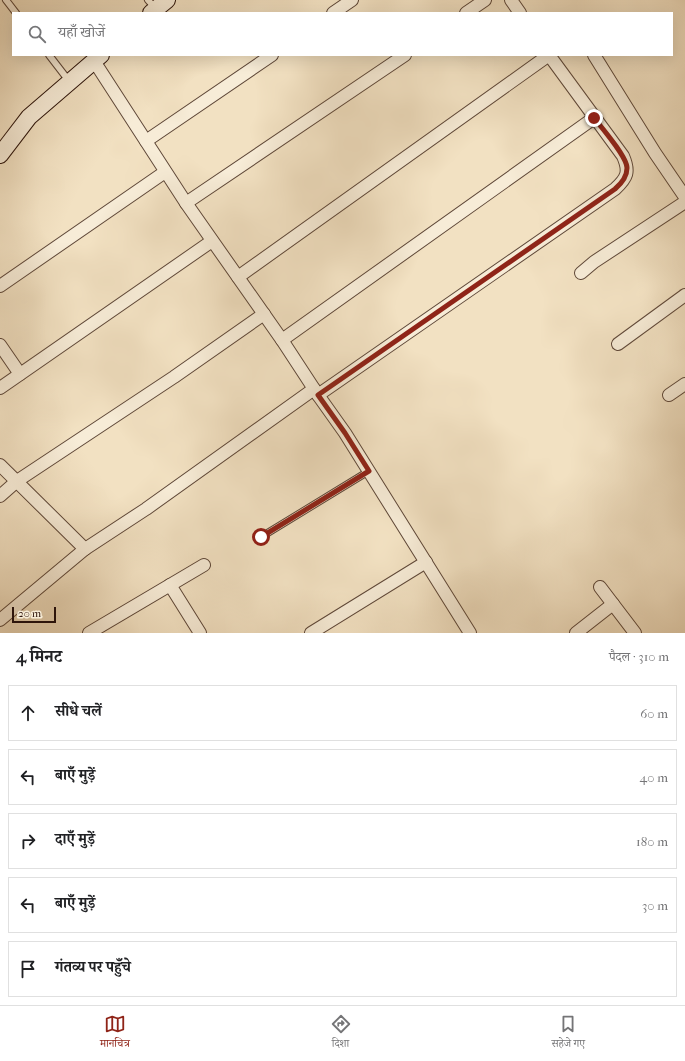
<!DOCTYPE html>
<html lang="hi">
<head>
<meta charset="utf-8">
<style>
	:root { --surface:#fff; --page:#f2f2f2; --text:#202124; --muted:#757577; --line:#e0e0e0; --accent:#8f2418 }
	body { margin:0; font-family:"IM FELL French Canon","Noto Serif Devanagari",serif; background:var(--page); color:var(--text) }
	.scale { position:absolute; left:12px; bottom:10px; width:44px; box-sizing:border-box; padding-left:4px; border:2px solid #2e150b; border-top:0; font-size:11px; line-height:14px; white-space:nowrap; color:#2e150b; -webkit-text-stroke:3px #f7ecd7; paint-order:stroke }
	.stop { position:absolute; width:12px; height:12px; margin:-9px; border:3px solid #8f2418; border-radius:50%; background:#fff }
	.stop.end { background:#8f2418; border-color:#fff; box-shadow:0 1px 4px #0008 }
	.list { margin:0; padding:0; list-style:none }
	h2 { display:flex; justify-content:space-between; align-items:center; height:52px; margin:0; padding:0 16px; font-size:17px }
	h2 small { font-size:13px; font-weight:400; color:var(--muted) }
	.list li { display:grid; grid-template-columns:26px 1fr auto; gap:12px; align-items:center; box-sizing:border-box; height:56px; margin:0 8px 8px; padding:0 8px; border:1px solid var(--line); border-radius:0px }
	.list b { display:block; font-size:15px; white-space:nowrap }
	.list em { font-size:13px; font-style:normal; color:var(--muted) }
	.icon { flex:none; width:22px; height:22px; fill:none; stroke:currentColor; stroke-width:2; stroke-linecap:round; stroke-linejoin:round }
	.map { position:relative; flex:none; width:685px; height:633px; overflow:hidden }
	.search { position:absolute; background:var(--surface); box-shadow:0 4px 16px #0002; left:12px; right:12px; top:12px; height:44px; display:flex; align-items:center; gap:10px; box-sizing:border-box; padding:0 14px; border-radius:0px; color:var(--muted); font-size:15px }
	.sheet { height:372px; background:var(--surface) }
	nav { display:flex; justify-content:space-around; align-items:center; box-sizing:border-box; height:56px; border-top:1px solid var(--line); background:var(--surface); font-size:11px; color:var(--muted) }
	nav a { display:grid; justify-items:center; gap:2px }
	nav .on { color:var(--accent) }
	.map>svg:first-child { display:block }
	.lines { fill:none; stroke-linecap:round; stroke-linejoin:round }
	.lane-casing { stroke:#5f4839; stroke-width:8 }
	.street-casing { stroke:#5f4839; stroke-width:14 }
	.secondary-casing { stroke:#2e150b; stroke-width:18 }
	.lane { stroke:#f7ecd7; stroke-width:6 }
	.street { stroke:#f7ecd7; stroke-width:12 }
	.secondary { stroke:#f7ecd7; stroke-width:16 }
	.route { stroke:#8f2418; stroke-width:5 }
</style>
</head>
<body>
<div class="map">
<svg width="685" height="633" viewBox="0 0 685 633">
	<rect width="100%" height="100%" fill="#f2e1c2"/>
	<filter id="stains"><feTurbulence type="fractalNoise" baseFrequency=".005" numOctaves="4"/><feColorMatrix values="0 0 0 0 .2 0 0 0 0 .09 0 0 0 0 .02 0 0 0 .5 -.17"/></filter>
	<radialGradient id="worn" r=".72"><stop offset=".6" stop-color="#630" stop-opacity="0"/><stop offset="1" stop-color="#630" stop-opacity=".3"/></radialGradient>
	<g class="lines">
		<defs>
			<g id="lane">
				<path d="M6,0L16,13"/>
				<path d="M148,0L156,9"/>
				<path d="M49,55L69,81"/>
				<path d="M261,537L369,471"/>
			</g>
			<g id="street">
				<path d="M511,0L520,13"/>
				<path d="M333,13L352,0"/>
				<path d="M466,13L485,0"/>
				<path d="M594,55L655,153L685,197"/>
				<path d="M94,61L186,203L282,340L318,395L345,433L470,633"/>
				<path d="M146,141L272,55"/>
				<path d="M186,203L405,55"/>
				<path d="M581,273L594,262L685,202"/>
				<path d="M238,277L549,55"/>
				<path d="M0,286L165,172"/>
				<path d="M282,340L594,118"/>
				<path d="M618,344L685,295"/>
				<path d="M0,345L20,374"/>
				<path d="M0,388L212,241"/>
				<path d="M318,395L615,189C627,178 630,172 623,156L549,55"/>
				<path d="M669,395L685,384"/>
				<path d="M0,465L85,549"/>
				<path d="M0,496L17,481L174,377L264,314"/>
				<path d="M170,585L200,633"/>
				<path d="M600,587L635,633"/>
				<path d="M0,620L85,549L146,509L314,389"/>
				<path d="M89,633L204,565"/>
				<path d="M311,633L426,562"/>
				<path d="M576,633L613,604"/>
			</g>
			<g id="secondary">
				<path d="M151,13L167,0"/>
				<path d="M0,155L29,117L101,55"/>
			</g>
		</defs>
		<use href="#lane" class="lane-casing"/>
		<use href="#street" class="street-casing"/>
		<use href="#secondary" class="secondary-casing"/>
		<use href="#lane" class="lane"/>
		<use href="#street" class="street"/>
		<use href="#secondary" class="secondary"/>
	</g>
	<g class="lines">
		<path class="route" d="M261,537L369,471L345,433L318,395L615,189C622,183 627,177 627,168C627,157 602,128 594,118"/>
	</g>
	<rect width="100%" height="100%" filter="url(#stains)"/>
	<rect width="100%" height="100%" fill="url(#worn)"/>
</svg>
<div class="scale">20 m</div>
<div class="stop" style="left:261px;top:537px"></div>
<div class="stop end" style="left:594px;top:118px"></div>
<div class="search"><svg class="icon" aria-label="search" viewBox="0 0 24 24"><circle cx="10" cy="10" r="6"/><path d="M15 15l6 6"/></svg>यहाँ खोजें</div>
</div>
<section class="sheet">
<h2>4 मिनट<small>पैदल · 310 m</small></h2>
<ul class="list">
<li><svg class="icon" aria-label="ahead" viewBox="0 0 24 24"><path d="M12 20V5M6 11l6-6 6 6"/></svg><div><b>सीधे चलें</b></div><em>60 m</em></li>
<li><svg class="icon" aria-label="left" viewBox="0 0 24 24"><path d="M17 20v-9H6M10 6l-5 5 5 5"/></svg><div><b>बाएँ मुड़ें</b></div><em>40 m</em></li>
<li><svg class="icon" aria-label="right" viewBox="0 0 24 24"><path d="M7 20v-9h11M14 6l5 5-5 5"/></svg><div><b>दाएँ मुड़ें</b></div><em>180 m</em></li>
<li><svg class="icon" aria-label="left" viewBox="0 0 24 24"><path d="M17 20v-9H6M10 6l-5 5 5 5"/></svg><div><b>बाएँ मुड़ें</b></div><em>30 m</em></li>
<li><svg class="icon" aria-label="arrive" viewBox="0 0 24 24"><path d="M6 21V4h12l-3 4 3 4H6"/></svg><div><b>गंतव्य पर पहुँचे</b></div></li>
</ul>
</section>
<nav>
<a class="on"><svg class="icon" aria-label="map" viewBox="0 0 24 24"><path d="M3 6l6-2 6 2 6-2v14l-6 2-6-2-6 2zM9 4v14M15 6v14"/></svg>मानचित्र</a>
<a><svg class="icon" aria-label="directions" viewBox="0 0 24 24"><path d="M12 3l9 9-9 9-9-9zM9 14v-3h6M13 9l2 2-2 2"/></svg>दिशा</a>
<a><svg class="icon" aria-label="saved" viewBox="0 0 24 24"><path d="M7 4h10v16l-5-4-5 4z"/></svg>सहेजे गए</a>
</nav>
</body>
</html>
